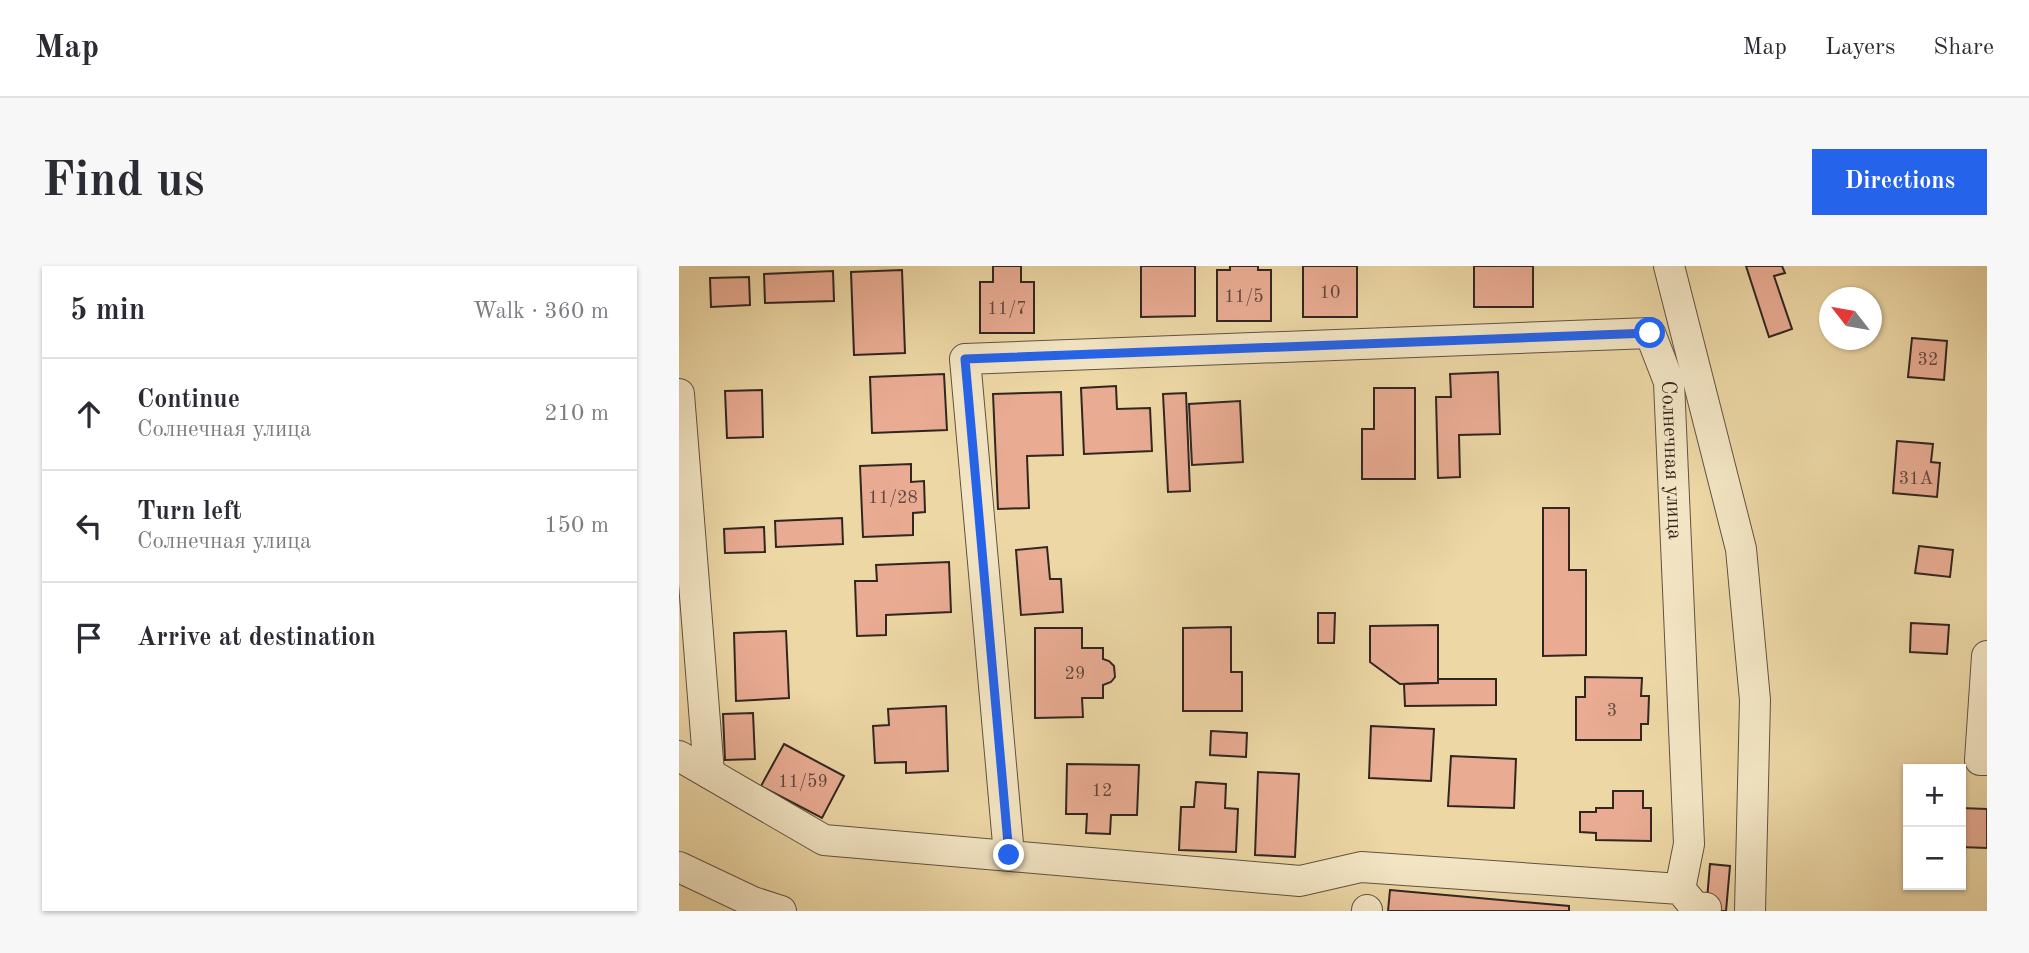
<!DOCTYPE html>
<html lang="en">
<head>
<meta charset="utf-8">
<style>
	:root { --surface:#fff; --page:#f7f7f7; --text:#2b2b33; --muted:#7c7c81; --line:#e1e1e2; --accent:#2563eb }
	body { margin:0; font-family:"Old Standard TT",serif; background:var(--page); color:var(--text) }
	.controls { position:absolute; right:21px; bottom:21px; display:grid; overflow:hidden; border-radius:0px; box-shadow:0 2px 5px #0004 }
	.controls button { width:63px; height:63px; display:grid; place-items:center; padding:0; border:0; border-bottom:2px solid var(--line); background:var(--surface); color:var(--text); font:35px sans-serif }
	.compass { position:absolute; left:1140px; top:21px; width:63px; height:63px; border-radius:50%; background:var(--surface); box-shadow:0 2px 5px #0004; rotate:301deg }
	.stop { position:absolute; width:21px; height:21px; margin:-16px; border:5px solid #2563eb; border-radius:50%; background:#fff }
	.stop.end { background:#2563eb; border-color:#fff; box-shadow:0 2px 7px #0008 }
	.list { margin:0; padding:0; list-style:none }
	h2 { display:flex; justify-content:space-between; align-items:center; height:91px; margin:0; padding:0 28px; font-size:30px }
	h2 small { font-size:23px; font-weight:400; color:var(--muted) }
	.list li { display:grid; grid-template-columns:46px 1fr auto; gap:21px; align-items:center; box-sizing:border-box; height:112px; padding:0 28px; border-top:2px solid var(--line) }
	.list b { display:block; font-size:26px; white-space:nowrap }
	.list p { margin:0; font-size:23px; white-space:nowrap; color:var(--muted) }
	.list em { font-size:23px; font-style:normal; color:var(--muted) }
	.icon { flex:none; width:38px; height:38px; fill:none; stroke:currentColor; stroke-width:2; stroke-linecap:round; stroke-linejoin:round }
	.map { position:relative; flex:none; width:1308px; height:645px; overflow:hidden; border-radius:0px }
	header { display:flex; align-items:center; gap:42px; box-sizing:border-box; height:98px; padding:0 35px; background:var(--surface); border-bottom:2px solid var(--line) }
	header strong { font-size:33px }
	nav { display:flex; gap:38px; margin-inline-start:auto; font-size:24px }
	.intro { display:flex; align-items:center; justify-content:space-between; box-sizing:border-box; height:168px; padding:0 42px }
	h1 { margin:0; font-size:49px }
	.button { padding:18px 32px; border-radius:0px; background:var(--accent); color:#fff; font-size:24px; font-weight:700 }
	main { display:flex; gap:42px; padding:0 42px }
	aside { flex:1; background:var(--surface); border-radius:0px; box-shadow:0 2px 5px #0004 }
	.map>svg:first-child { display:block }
	.building { fill:#e9ac93; stroke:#322621; stroke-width:2 }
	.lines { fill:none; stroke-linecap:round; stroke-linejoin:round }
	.minor-casing { stroke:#605242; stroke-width:32 }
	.minor { stroke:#f3e5c4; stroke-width:30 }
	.route { stroke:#2563eb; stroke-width:9 }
	.labels { text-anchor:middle; stroke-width:5; stroke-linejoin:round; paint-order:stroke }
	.number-label { font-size:18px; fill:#60483e }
	.street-label { font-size:21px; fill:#322621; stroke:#f3e5c4 }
</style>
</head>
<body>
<header>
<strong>Map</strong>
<nav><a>Map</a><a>Layers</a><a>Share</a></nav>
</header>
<div class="intro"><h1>Find us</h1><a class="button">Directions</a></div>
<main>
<aside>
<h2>5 min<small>Walk · 360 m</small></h2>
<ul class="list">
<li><svg class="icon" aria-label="ahead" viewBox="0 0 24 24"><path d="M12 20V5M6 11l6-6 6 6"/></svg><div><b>Continue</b><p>Солнечная улица</p></div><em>210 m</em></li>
<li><svg class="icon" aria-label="left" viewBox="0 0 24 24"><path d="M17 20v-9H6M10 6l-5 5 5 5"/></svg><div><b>Turn left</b><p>Солнечная улица</p></div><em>150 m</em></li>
<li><svg class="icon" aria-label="arrive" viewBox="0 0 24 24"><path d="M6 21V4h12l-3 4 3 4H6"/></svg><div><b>Arrive at destination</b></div></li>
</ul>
</aside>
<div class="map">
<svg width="1308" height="645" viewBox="0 0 1308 645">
	<rect width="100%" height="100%" fill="#ecd7a5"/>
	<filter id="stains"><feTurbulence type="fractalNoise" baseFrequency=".00286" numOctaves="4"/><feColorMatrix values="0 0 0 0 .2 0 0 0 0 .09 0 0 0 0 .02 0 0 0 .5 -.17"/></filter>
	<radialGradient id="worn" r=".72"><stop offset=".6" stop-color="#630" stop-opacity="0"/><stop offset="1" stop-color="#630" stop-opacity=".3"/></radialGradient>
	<g class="building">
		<path d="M314,0H342V16H355V67H301V16H314Z"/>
		<path d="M462,0H516V50L462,51Z"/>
		<path d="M551,0H579V4H592V55H538V4H551Z"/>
		<rect x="624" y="0" width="54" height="51"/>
		<rect x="795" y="0" width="59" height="41"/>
		<path d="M1067,0H1103L1106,7L1095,10L1113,63L1090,71Z"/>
		<path d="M223,4L226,87L175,89L172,6Z"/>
		<path d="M154,5L155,35L86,37L85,8Z"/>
		<path d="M70,11L71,39L32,41L31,12Z"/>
		<path d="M1233,72L1268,75L1265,114L1229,111Z"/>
		<path d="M819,106L821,168L780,169L781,211L759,212L757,131H772L771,108Z"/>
		<path d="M265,108L268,164L193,167L191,111Z"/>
		<path d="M437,120L438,143L471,142L473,185L405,188L402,122Z"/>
		<path d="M695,122H736V213H683V163H695Z"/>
		<path d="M83,124L84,171L48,172L46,125Z"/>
		<path d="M382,126L384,189L348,190L350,242L319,243L314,128Z"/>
		<path d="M507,127L511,225L489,226L484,128Z"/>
		<path d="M561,135L564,196L513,199L510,138Z"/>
		<path d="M1218,175L1254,178L1252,196L1261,197L1258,231L1214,227Z"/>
		<path d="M232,198V216L245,215L246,246L234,247V269L184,271L181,200Z"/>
		<path d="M864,242H890V304H907V389L864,390Z"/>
		<path d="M163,252L164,278L97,281L96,255Z"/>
		<path d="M85,261L86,286L46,287L45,263Z"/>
		<path d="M1240,280L1274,284L1271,311L1236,307Z"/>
		<path d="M368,281L371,313H382L384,346L342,349L337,284Z"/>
		<path d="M270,296L272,346L207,349V369L178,370L176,315H198L197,299Z"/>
		<path d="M639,347H656L655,377H639Z"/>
		<path d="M1232,357L1270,359L1268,388L1231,386Z"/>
		<path d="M759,359V417L721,418L691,396V360Z"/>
		<path d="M552,361V406H563V445H504V362Z"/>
		<path d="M356,362H403V382H424V393L430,395L435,400L436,411L432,416L424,419V432H403L404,451L356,452Z"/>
		<path d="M107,365L110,432L57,435L55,367Z"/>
		<path d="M906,411L963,412L962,430H970L969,458H962V474H897V431H906Z"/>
		<path d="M759,413H817V439L726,440L725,418L759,417Z"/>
		<path d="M267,440L269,505L227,507V496L196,497L194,460L210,459L209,443Z"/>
		<path d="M74,447L76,493L46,494L44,448Z"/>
		<path d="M692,460L755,463L752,515L690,512Z"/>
		<path d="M532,465L568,467L567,491L531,489Z"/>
		<path d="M105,478L165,510L143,552L82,520Z"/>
		<path d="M772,490L837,493L835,542L769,540Z"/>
		<path d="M388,498L460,499L458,549H432L431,568L407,567L408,548H387Z"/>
		<path d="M579,506L620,508L616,591L576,589Z"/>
		<path d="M517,516L547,518L546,542L559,543L557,586L500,584L502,541H515Z"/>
		<path d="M934,525H964V542H972V575L917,574V567L901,566V546H917V542H934Z"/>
		<path d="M1282,542L1308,543V582L1282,581Z"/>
		<path d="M1031,598L1051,600L1047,645H1027Z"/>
		<path d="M711,624L890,640V645H709Z"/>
	</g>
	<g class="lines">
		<defs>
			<g id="minor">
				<path d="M990,0L1062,283L1076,434L1071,645"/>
				<path d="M0,128L30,507"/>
				<path d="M1308,390L1301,494H1308"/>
				<path d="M0,490L145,574L621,615L682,601L1001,623L1016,641L1027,642"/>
				<path id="s1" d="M330,589L286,93L971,67L990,116L1010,578L1001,623"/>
				<path d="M0,601L74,636L102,645"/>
				<path d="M688,645V644"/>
			</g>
		</defs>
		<use href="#minor" class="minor-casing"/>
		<use href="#minor" class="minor"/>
	</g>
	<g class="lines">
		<path class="route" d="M330,589L286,93L971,67"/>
	</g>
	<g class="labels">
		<g class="number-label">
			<text x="651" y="32">10</text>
			<text x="565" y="36">11/5</text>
			<text x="328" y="48">11/7</text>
			<text x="1249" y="99">32</text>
			<text x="1237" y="218">31А</text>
			<text x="214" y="237">11/28</text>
			<text x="396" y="413">29</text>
			<text x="933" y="450">3</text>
			<text x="124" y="521">11/59</text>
			<text x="423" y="530">12</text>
		</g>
		<g class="street-label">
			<text dy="7" stroke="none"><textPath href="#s1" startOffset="1314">Солнечная улица</textPath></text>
		</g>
	</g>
	<rect width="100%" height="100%" filter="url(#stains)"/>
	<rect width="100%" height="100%" fill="url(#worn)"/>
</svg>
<div class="controls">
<button>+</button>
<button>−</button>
</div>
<svg class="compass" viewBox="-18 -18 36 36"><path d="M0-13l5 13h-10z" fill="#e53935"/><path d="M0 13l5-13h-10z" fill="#7c7c81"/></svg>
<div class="stop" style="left:971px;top:67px"></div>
<div class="stop end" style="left:330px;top:589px"></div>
</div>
</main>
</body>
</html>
